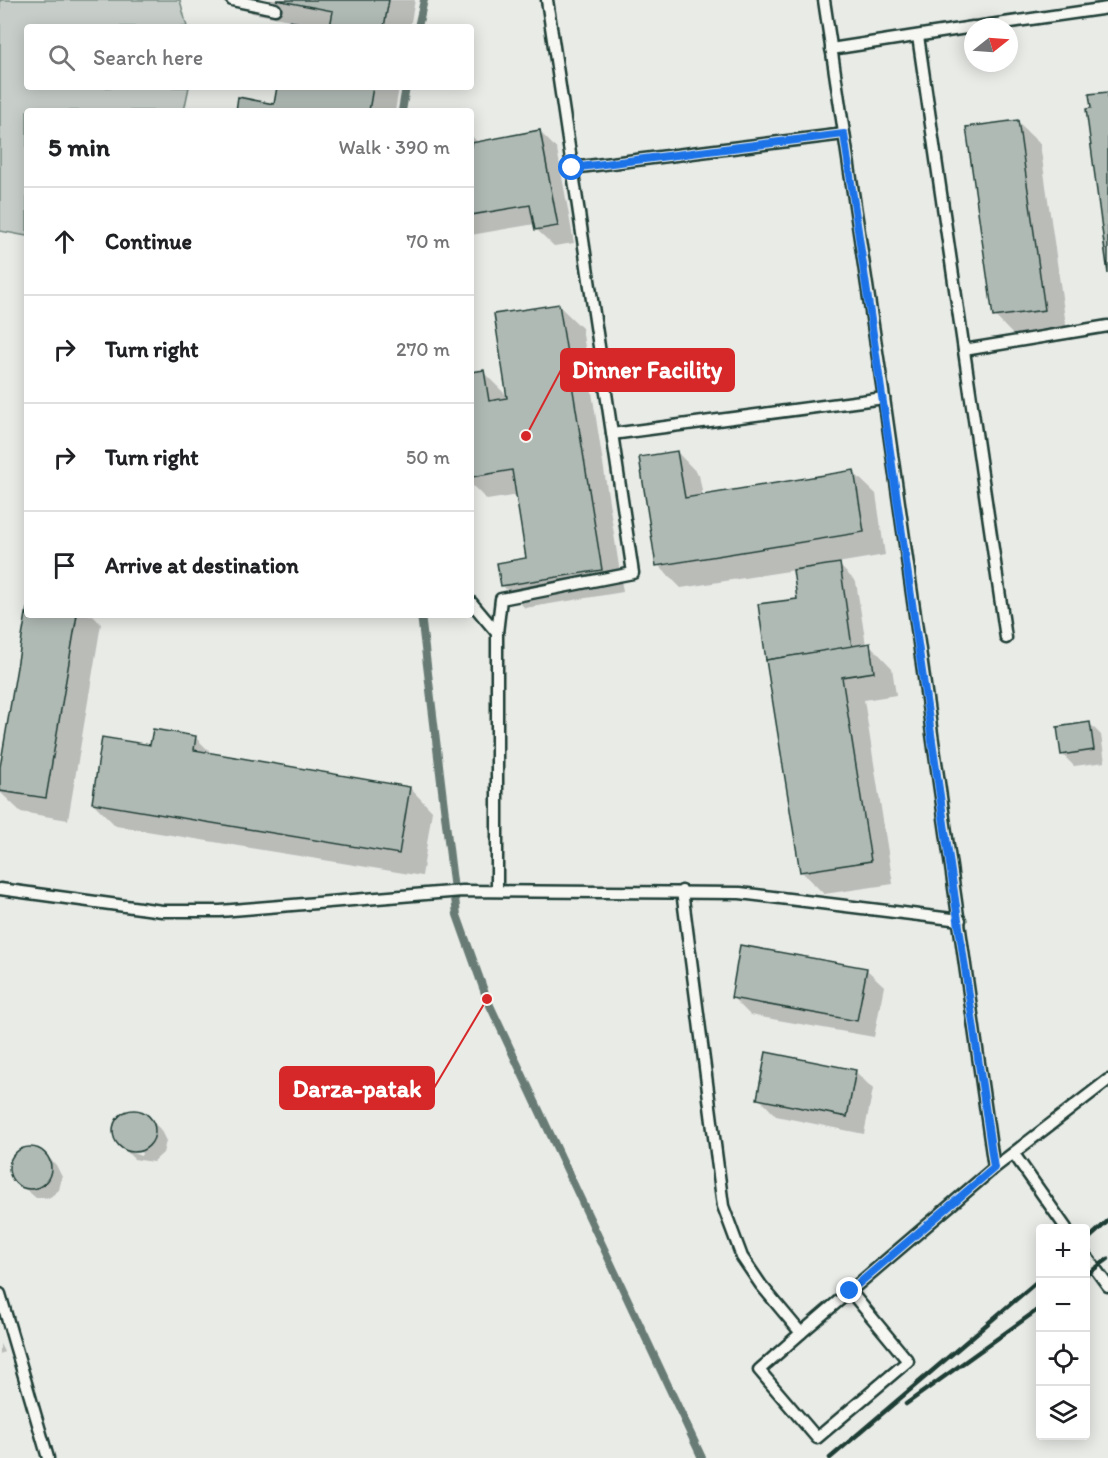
<!DOCTYPE html>
<html lang="en">
<head>
<meta charset="utf-8">
<style>
	:root { --surface:#fff; --page:#f2f2f2; --text:#202124; --muted:#757577; --line:#e0e0e0 }
	body { margin:0; font-family:Itim,sans-serif; background:var(--page); color:var(--text) }
	.controls { position:absolute; right:18px; bottom:18px; display:grid; overflow:hidden; border-radius:6px; box-shadow:0 3px 15px #0003 }
	.controls button { width:54px; height:54px; display:grid; place-items:center; padding:0; border:0; border-bottom:2px solid var(--line); background:var(--surface); color:var(--text); font:30px sans-serif }
	.compass { position:absolute; left:964px; top:18px; width:54px; height:54px; border-radius:50%; background:var(--surface); box-shadow:0 3px 15px #0003; rotate:73deg }
	.stop { position:absolute; width:18px; height:18px; margin:-14px; border:4px solid #1a73e8; border-radius:50%; background:#fff }
	.stop.end { background:#1a73e8; border-color:#fff; box-shadow:0 2px 6px #0008 }
	.list { margin:0; padding:0; list-style:none }
	h2 { display:flex; justify-content:space-between; align-items:center; height:78px; margin:0; padding:0 24px; font-size:26px }
	h2 small { font-size:20px; font-weight:400; color:var(--muted) }
	.list li { display:grid; grid-template-columns:39px 1fr auto; gap:18px; align-items:center; box-sizing:border-box; height:108px; padding:0 24px; border-top:2px solid var(--line) }
	.list b { display:block; font-size:22px; white-space:nowrap }
	.list em { font-size:20px; font-style:normal; color:var(--muted) }
	.icon { flex:none; width:33px; height:33px; fill:none; stroke:currentColor; stroke-width:2; stroke-linecap:round; stroke-linejoin:round }
	.map { position:relative; flex:none; width:1108px; height:1458px; overflow:hidden }
	.search { position:absolute; background:var(--surface); box-shadow:0 3px 15px #0003; left:24px; top:24px; width:450px; height:66px; display:flex; align-items:center; gap:15px; box-sizing:border-box; padding:0 21px; border-radius:6px; color:var(--muted); font-size:22px }
	.panel { position:absolute; background:var(--surface); box-shadow:0 3px 15px #0003; left:24px; top:108px; width:450px; height:510px; border-radius:6px }
	.map>svg:first-child { display:block }
	.green { fill:#c7cec9; stroke:#73867e; stroke-width:1.5 }
	.shadow { fill:#0003; fill-rule:evenodd }
	.lines { fill:none; stroke-linecap:round; stroke-linejoin:round }
	.stream { stroke:#687c75; stroke-width:8 }
	.building { fill:#b0bab5; stroke:#1f3d34; stroke-width:1.5 }
	.lane-casing { stroke:#1f3d34; stroke-width:15 }
	.lane { stroke:#f6f6f2; stroke-width:10 }
	.rail { stroke:#1f3d34; stroke-width:4.5 }
	.route { stroke:#1a73e8; stroke-width:8 }
	.leader { fill:none; stroke:#d62828; stroke-width:2 }
	.callout-dot { fill:#d62828; stroke:#f6f6f2; stroke-width:2 }
	.callout { fill:#d62828; stroke:#d62828; stroke-width:2 }
	.callout-label { font-size:24px; text-anchor:middle; font-weight:bold; fill:#fff }
</style>
</head>
<body>
<div class="map">
<svg width="1108" height="1458" viewBox="0 0 1108 1458">
	<rect width="100%" height="100%" fill="#e9ebe7"/>
	<filter id="ink" filterUnits="userSpaceOnUse"><feTurbulence type="fractalNoise" baseFrequency=".0167" numOctaves="2"/><feDisplacementMap in="SourceGraphic" scale="12" xChannelSelector="R" yChannelSelector="G"/><feConvolveMatrix kernelMatrix="1 2 1 2 8 2 1 2 1" color-interpolation-filters="sRGB"/></filter>
	<g filter="url(#ink)">
		<path class="green" d="M0,0H180L187,27H27V87H189L184,111H27V236L0,231Z"/>
		<g class="shadow">
			<path d="M239,0H415L410,27H289L290,20L252,13Z"/>
			<path d="M279,87H399L395,111H237L275,106Z"/>
			<path d="M1017,122L1040,144L1067,332L1017,339L995,316Z"/>
			<path d="M540,132L557,149L574,243L554,246L536,229L535,224L471,235V135L478,143Z"/>
			<path d="M559,306L582,328L623,592L525,608L502,585L528,559L518,495L487,500L471,484V374L483,372L508,397Z"/>
			<path d="M677,452L699,475L703,496L853,472L876,494L885,555L837,563L856,582L866,645H870L892,668L896,695L864,700L893,884L824,894L801,871L799,600L795,570L681,588L658,565Z"/>
			<path d="M27,615H92L101,624L68,820L21,812L0,792V776Z"/>
			<path d="M1089,723L1101,735L1105,762L1074,766L1062,754Z"/>
			<path d="M196,738L213,755L410,788L432,811L422,876L116,826L93,803Z"/>
			<path d="M866,969L884,986L874,1037L750,1015L733,998Z"/>
			<path d="M855,1071L873,1089L864,1134L776,1116L759,1098Z"/>
			<path d="M136,1111L148,1117L160,1129L166,1141L163,1153L153,1162L134,1159L122,1147L114,1130L119,1118ZM127,1148L142,1153L141,1156L127,1151Z"/>
			<path d="M26,1149L38,1150L44,1153L56,1165L62,1177L59,1190L49,1198H36L14,1179L12,1173L15,1155Z"/>
			<path d="M0,1344L4,1352L0,1354Z"/>
		</g>
		<g class="lines">
			<g class="stream">
				<path d="M418,27L424,0"/>
				<path d="M402,111L406,87"/>
				<path d="M421,615L457,915L487,999L702,1458"/>
			</g>
		</g>
		<g class="building">
			<path d="M276,0H389L384,27H330L333,11Z"/>
			<path d="M289,21L322,27H288Z"/>
			<path d="M277,87H373L369,111H236L238,97L274,104Z"/>
			<path d="M1108,92V274L1086,109L1091,108L1089,94Z"/>
			<path d="M1018,120L1045,310L993,317L966,127Z"/>
			<path d="M540,130L558,226L535,230L530,205L471,215V143Z"/>
			<path d="M559,304L602,570L501,586L497,563L526,558L512,470L471,477V372L484,370L489,401L507,398L494,314Z"/>
			<path d="M677,451L685,498L854,470L864,532L656,566L639,457Z"/>
			<path d="M840,563L852,647L766,660L758,604L797,599L793,570Z"/>
			<path d="M27,608V615H77L46,798L0,791V767Z"/>
			<path d="M870,643L874,672L842,677L871,861L800,872L766,660Z"/>
			<path d="M1090,722L1094,750L1061,755L1057,727Z"/>
			<path d="M153,729L196,736L194,750L410,787L399,854L92,803L102,737L150,745Z"/>
			<path d="M740,945L867,968L857,1021L731,998Z"/>
			<path d="M766,1052L856,1070L847,1117L757,1099Z"/>
			<circle cx="134" cy="1131" r="21"/>
			<circle cx="30" cy="1168" r="21"/>
		</g>
		<g class="lines">
			<defs>
				<g id="lane">
					<path d="M232,0L275,9"/>
					<path d="M976,27L1108,8"/>
					<path d="M918,36L1006,638"/>
					<path d="M831,49L973,27"/>
					<path d="M572,168L844,134"/>
					<path d="M964,350L1108,326"/>
					<path d="M612,434L884,398"/>
					<path d="M471,602L497,633"/>
					<path d="M0,889L162,911H220L462,891L740,893L960,920"/>
					<path d="M497,890V633L501,599L633,573L547,0"/>
					<path d="M682,891L723,1206L742,1257L761,1285L801,1333L994,1168L884,398L824,0"/>
					<path d="M1014,1154L1066,1228"/>
					<path d="M994,1168L1108,1080"/>
					<path d="M1086,1256L1108,1286"/>
					<path d="M0,1294L48,1458"/>
					<path d="M801,1333L759,1370L817,1438L908,1361L850,1291"/>
				</g>
			</defs>
			<use href="#lane" class="lane-casing"/>
			<use href="#lane" class="lane"/>
			<g class="rail">
				<path d="M1086,1241L1108,1221"/>
				<path d="M1086,1275L1108,1259"/>
				<path d="M906,1404L1040,1308"/>
				<path d="M830,1458L1040,1279"/>
			</g>
		</g>
	</g>
	<g class="lines" filter="url(#ink)">
		<path class="route" d="M572,168L844,134L994,1168L850,1291"/>
	</g>
	<path class="leader" d="M526 436L561 370M487 999L434 1088"/>
	<g class="callout-dot">
		<circle cx="526" cy="436" r="6"/>
		<circle cx="487" cy="999" r="6"/>
	</g>
	<g class="callout">
		<rect x="561" y="349" width="173" height="42" rx="6"/>
		<rect x="280" y="1067" width="154" height="42" rx="6"/>
	</g>
	<g class="callout-label">
		<text x="647" y="378">Dinner Facility</text>
		<text x="357" y="1097">Darza-patak</text>
	</g>
</svg>
<div class="controls">
<button>+</button>
<button>−</button>
<button><svg class="icon" aria-label="locate" viewBox="0 0 24 24"><circle cx="12" cy="12" r="6"/><path d="M12 2v4M12 18v4M2 12h4M18 12h4"/></svg></button>
<button><svg class="icon" aria-label="layers" viewBox="0 0 24 24"><path d="M12 4l9 5-9 5-9-5zM3 14l9 5 9-5"/></svg></button>
</div>
<svg class="compass" viewBox="-18 -18 36 36"><path d="M0-13l5 13h-10z" fill="#e53935"/><path d="M0 13l5-13h-10z" fill="#757577"/></svg>
<div class="stop" style="left:572px;top:168px"></div>
<div class="stop end" style="left:850px;top:1291px"></div>
<div class="search"><svg class="icon" aria-label="search" viewBox="0 0 24 24"><circle cx="10" cy="10" r="6"/><path d="M15 15l6 6"/></svg>Search here</div>
<section class="panel">
<h2>5 min<small>Walk · 390 m</small></h2>
<ul class="list">
<li><svg class="icon" aria-label="ahead" viewBox="0 0 24 24"><path d="M12 20V5M6 11l6-6 6 6"/></svg><div><b>Continue</b></div><em>70 m</em></li>
<li><svg class="icon" aria-label="right" viewBox="0 0 24 24"><path d="M7 20v-9h11M14 6l5 5-5 5"/></svg><div><b>Turn right</b></div><em>270 m</em></li>
<li><svg class="icon" aria-label="right" viewBox="0 0 24 24"><path d="M7 20v-9h11M14 6l5 5-5 5"/></svg><div><b>Turn right</b></div><em>50 m</em></li>
<li><svg class="icon" aria-label="arrive" viewBox="0 0 24 24"><path d="M6 21V4h12l-3 4 3 4H6"/></svg><div><b>Arrive at destination</b></div></li>
</ul>
</section>
</div>
</body>
</html>
